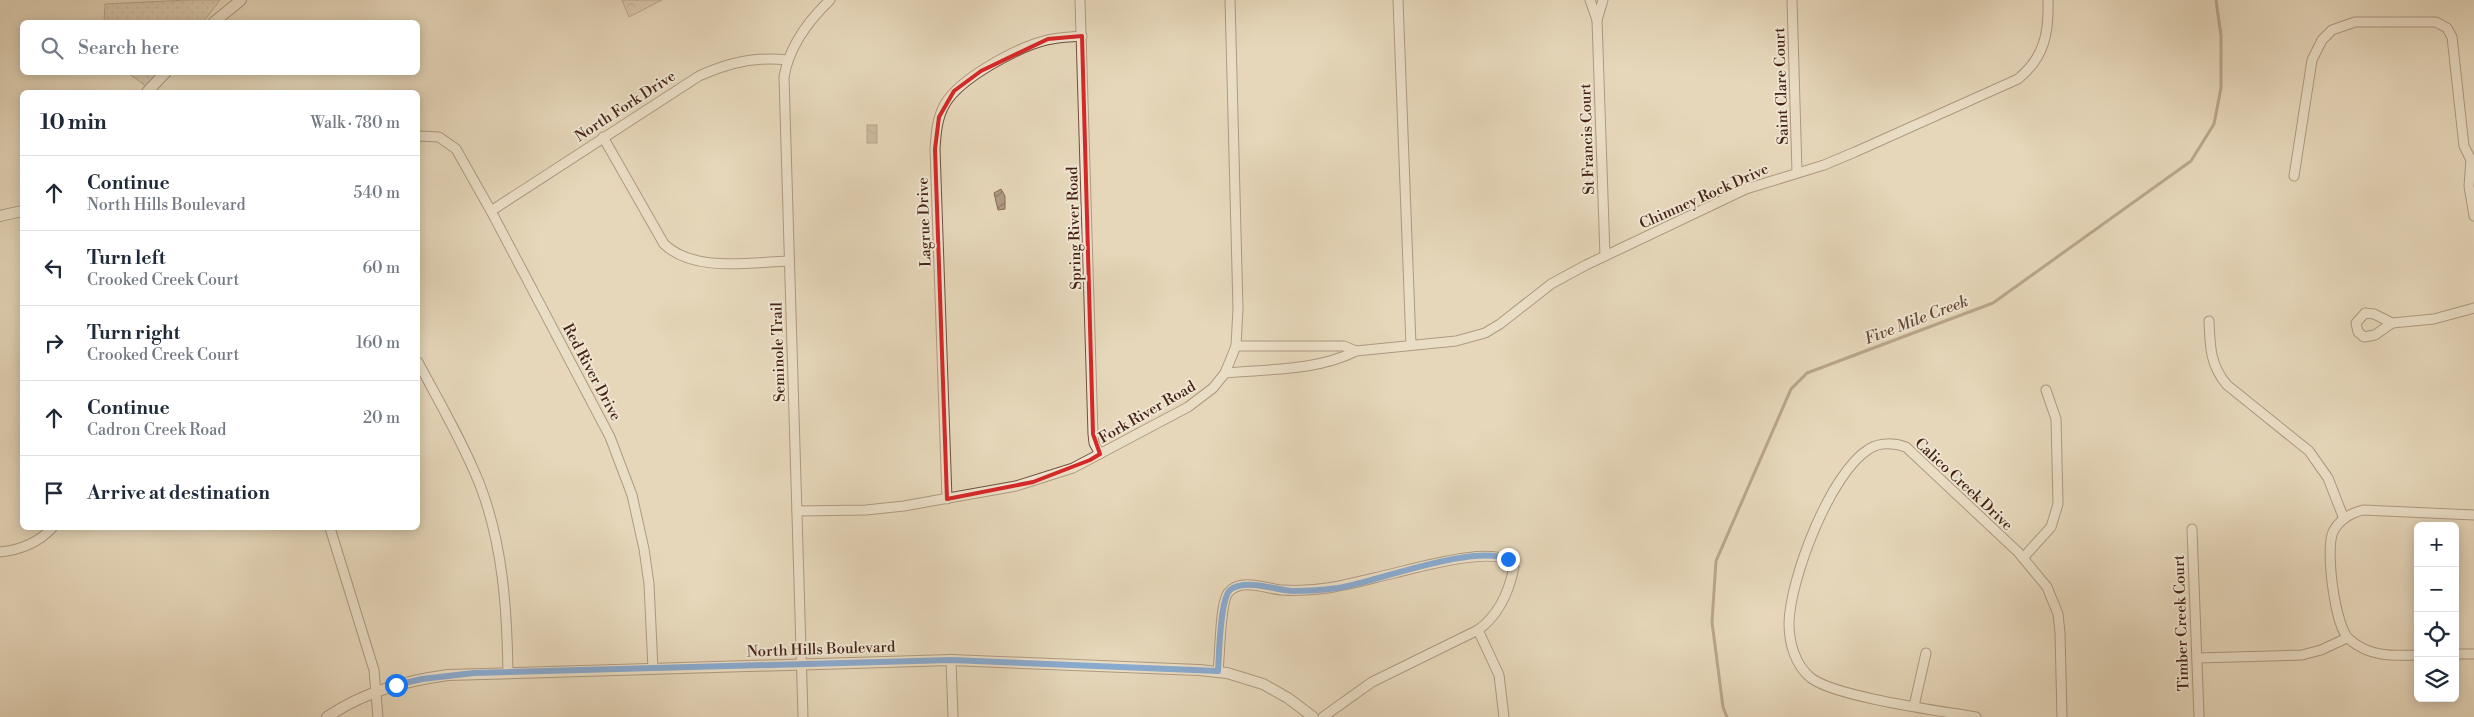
<!DOCTYPE html>
<html lang="en">
<head>
<meta charset="utf-8">
<style>
	:root { --surface:#fff; --page:#f2f2f3; --text:#1f2937; --muted:#747a83; --line:#e0e1e3 }
	body { margin:0; font-family:"Libre Bodoni",serif; background:var(--page); color:var(--text) }
	.controls { position:absolute; right:15px; bottom:15px; display:grid; overflow:hidden; border-radius:8px; box-shadow:0 2px 12px #0003 }
	.controls button { width:45px; height:45px; display:grid; place-items:center; padding:0; border:0; border-bottom:1px solid var(--line); background:var(--surface); color:var(--text); font:25px sans-serif }
	.stop { position:absolute; width:15px; height:15px; margin:-11px; border:4px solid #1a73e8; border-radius:50%; background:#fff }
	.stop.end { background:#1a73e8; border-color:#fff; box-shadow:0 1px 5px #0008 }
	.list { margin:0; padding:0; list-style:none }
	h2 { display:flex; justify-content:space-between; align-items:center; height:65px; margin:0; padding:0 20px; font-size:21px }
	h2 small { font-size:16px; font-weight:400; color:var(--muted) }
	.list li { display:grid; grid-template-columns:32px 1fr auto; gap:15px; align-items:center; box-sizing:border-box; height:75px; padding:0 20px; border-top:1px solid var(--line) }
	.list b { display:block; font-size:19px; white-space:nowrap }
	.list p { margin:0; font-size:16px; white-space:nowrap; color:var(--muted) }
	.list em { font-size:16px; font-style:normal; color:var(--muted) }
	.icon { flex:none; width:28px; height:28px; fill:none; stroke:currentColor; stroke-width:2; stroke-linecap:round; stroke-linejoin:round }
	.map { position:relative; flex:none; width:2474px; height:717px; overflow:hidden }
	.search { position:absolute; background:var(--surface); box-shadow:0 2px 12px #0003; left:20px; top:20px; width:400px; height:55px; display:flex; align-items:center; gap:12px; box-sizing:border-box; padding:0 18px; border-radius:8px; color:var(--muted); font-size:19px }
	.panel { position:absolute; background:var(--surface); box-shadow:0 2px 12px #0003; left:20px; top:90px; width:400px; height:440px; border-radius:8px }
	.map>svg:first-child { display:block }
	.forest { fill:url(#forest-crowns); stroke:#886e5a }
	.park { fill:url(#park-dots); stroke:#886e5a }
	.water { fill:url(#water-waves); stroke:#856a56 }
	.lines { fill:none; stroke-linecap:round; stroke-linejoin:round }
	.stream { stroke:#856a56; stroke-width:3 }
	.minor-casing { stroke:#6d503e; stroke-width:11 }
	.tertiary-casing { stroke:#6d503e; stroke-width:12 }
	.minor { stroke:#efe5d2; stroke-width:9 }
	.tertiary { stroke:#efe5d2; stroke-width:10 }
	.route { stroke:#1a73e8; stroke-width:6 }
	.marked { fill:none; stroke:#d62828; stroke-width:4; stroke-linejoin:round }
	.labels { text-anchor:middle; stroke-width:4; stroke-linejoin:round; paint-order:stroke }
	.street-label { font-size:15px; fill:#452315; stroke:#efe5d2 }
	.water-label { font-size:16px; font-style:italic; fill:#654736; stroke:#efe5d2 }
</style>
</head>
<body>
<div class="map">
<svg width="2474" height="717" viewBox="0 0 2474 717">
	<defs>
		<pattern id="forest-crowns" width="20" height="18" patternUnits="userSpaceOnUse" patternTransform="scale(1.25)"><rect width="20" height="18" fill="#cbb89e"/><path d="M2 6a3 3 0 1 1 6 0M12 15a3 3 0 1 1 6 0" fill="none" stroke="#a79580"/></pattern>
		<pattern id="park-dots" width="8" height="8" patternUnits="userSpaceOnUse" patternTransform="scale(1.25)"><rect width="8" height="8" fill="#cbb89e"/><path d="M2 2h.1M6 6h.1" fill="none" stroke="#a79580" stroke-width="1.8" stroke-linecap="round"/></pattern>
		<pattern id="water-waves" width="16" height="10" patternUnits="userSpaceOnUse" patternTransform="scale(1.25)"><rect width="16" height="10" fill="#af9a82"/><path d="M0 5q4-4 8 0t8 0" fill="none" stroke="#907d69"/></pattern>
	</defs>
	<rect width="100%" height="100%" fill="#e6d7ba"/>
	<filter id="stains"><feTurbulence type="fractalNoise" baseFrequency=".004" numOctaves="4"/><feColorMatrix values="0 0 0 0 .2 0 0 0 0 .09 0 0 0 0 .02 0 0 0 .5 -.17"/></filter>
	<radialGradient id="worn" r=".72"><stop offset=".6" stop-color="#630" stop-opacity="0"/><stop offset="1" stop-color="#630" stop-opacity=".3"/></radialGradient>
	<path class="forest" d="M622,0H662L629,17Z"/>
	<g class="park">
		<path d="M188,0H220L203,22H104L105,4Z"/>
		<path d="M128,73H160L147,87Z"/>
	</g>
	<g class="water">
		<rect x="867" y="125" width="10" height="18"/>
		<path d="M1001,189L1005,196V209L998,210L994,193Z"/>
	</g>
	<g class="lines">
		<path class="stream" d="M1727,717L1723,707L1712,622L1716,561L1791,389L1807,373L1993,303L2191,161L2214,124L2221,88V36L2216,0"/>
		<defs>
			<g id="minor">
				<path d="M1080,0L1093,434L1094,443L1100,454"/>
				<path d="M1398,0L1411,345"/>
				<path d="M1590,0L1597,20L1605,256"/>
				<path d="M1792,0L1797,172"/>
				<path d="M1597,20L1603,0"/>
				<path d="M418,136L439,137L456,149L491,211L610,437L632,495L644,549L649,584L653,669"/>
				<path d="M603,137L664,244C694,273 751,262 789,261"/>
				<path d="M2294,176L2312,60L2322,40L2332,30L2355,22H2436L2447,28L2452,37L2464,146L2471,160L2469,186L2474,216"/>
				<path d="M491,211L699,76C727,63 756,56 787,60"/>
				<path d="M2365,313L2374,314L2392,323L2375,335L2364,337L2358,332L2356,323Z"/>
				<path d="M2209,321C2210,346 2210,365 2227,385L2309,451L2328,478L2344,519"/>
				<path d="M2392,323L2434,319L2474,308"/>
				<path d="M1236,346H1344L1356,351"/>
				<path d="M418,362C439,402 463,442 480,485C503,545 507,609 508,673"/>
				<path d="M1225,373C1267,369 1317,371 1356,351L1456,341L1485,333L1500,324L1551,284L1586,265L1746,189L1824,165L1855,152L2018,79C2045,57 2049,32 2048,0"/>
				<path d="M947,499L935,149C936,133 937,118 945,104C960,78 1018,47 1047,40C1058,37 1071,37 1082,36"/>
				<path d="M797,511L866,510L904,506L1016,486L1073,468L1188,407L1213,388L1225,373L1236,346L1238,309L1230,0"/>
				<path d="M330,528L374,670L378,717"/>
				<path d="M2192,529L2199,717"/>
				<path d="M0,552C20,550 38,543 52,528"/>
				<path d="M2023,558L2051,527L2058,504L2056,419L2046,390"/>
				<path d="M2455,654H2474"/>
				<path d="M2418,655C2393,656 2369,657 2349,639C2335,627 2325,549 2333,532C2339,520 2351,513 2363,510L2474,515"/>
				<path d="M2197,658L2302,655L2321,650L2347,638"/>
				<path d="M951,660L953,717"/>
				<path d="M1218,671C1220,655 1220,603 1228,593C1240,577 1267,589 1282,590C1323,593 1356,582 1395,573C1416,568 1504,542 1514,567C1509,592 1499,615 1478,630L1499,675L1504,717"/>
				<path d="M1914,706L1926,653"/>
				<path d="M803,717L784,77C789,47 808,21 830,0"/>
				<path d="M1323,717L1372,682L1478,630"/>
				<path d="M1976,717C1941,711 1836,697 1811,678C1795,665 1789,643 1789,623C1790,579 1830,473 1869,449C1879,442 1895,443 1906,447L2018,552L2047,587L2058,614L2060,633L2062,717"/>
			</g>
			<g id="tertiary">
				<path d="M214,22L241,0"/>
				<path d="M147,92L166,72"/>
				<path d="M0,216L22,211"/>
				<path d="M327,717C364,692 404,681 448,675L951,660L1199,670L1227,673L1263,684L1288,698L1313,717"/>
			</g>
		</defs>
		<use href="#minor" class="minor-casing"/>
		<use href="#tertiary" class="tertiary-casing"/>
		<use href="#minor" class="minor"/>
		<use href="#tertiary" class="tertiary"/>
	</g>
	<g class="lines">
		<path class="route" d="M396,685L422,679L474,673L951,660L1218,671C1219,656 1220,599 1230,590C1245,578 1275,590 1293,591C1308,591 1324,590 1338,588C1379,581 1472,544 1508,559"/>
	</g>
	<path d="M0 0H2474V717H0ZM1082,36L1093,434L1100,454L1090,460L1033,482L947,499L935,149L939,117L954,91L981,71L1048,39Z" fill="#e6d7ba" fill-opacity=".55" fill-rule="evenodd"/>
	<path class="marked" d="M1082,36L1093,434L1100,454L1090,460L1033,482L947,499L935,149L939,117L954,91L981,71L1048,39Z"/>
	<g class="labels">
		<g class="street-label">
			<text transform="translate(1781 86) rotate(-92)" y="5">Saint Clare Court</text>
			<text transform="translate(625 106) rotate(-33)" y="5">North Fork Drive</text>
			<text transform="translate(1587 139) rotate(-92)" y="5">St Francis Court</text>
			<text transform="translate(1704 196) rotate(-24)" y="5">Chimney Rock Drive</text>
			<text transform="translate(924 222) rotate(-92)" y="5">Lagrue Drive</text>
			<text transform="translate(1074 228) rotate(-92)" y="5">Spring River Road</text>
			<text transform="translate(778 352) rotate(-92)" y="5">Seminole Trail</text>
			<text transform="translate(592 372) rotate(62)" y="5">Red River Drive</text>
			<text transform="translate(1147 412) rotate(-30)" y="5">Fork River Road</text>
			<text transform="translate(1964 484) rotate(43)" y="5">Calico Creek Drive</text>
			<text transform="translate(2181 623) rotate(-92)" y="5">Timber Creek Court</text>
			<text transform="translate(821 649) rotate(-2)" y="5">North Hills Boulevard</text>
		</g>
		<g class="water-label">
			<text transform="translate(1916 319) rotate(-21)" y="6">Five Mile Creek</text>
		</g>
	</g>
	<rect width="100%" height="100%" filter="url(#stains)"/>
	<rect width="100%" height="100%" fill="url(#worn)"/>
</svg>
<div class="controls">
<button>+</button>
<button>−</button>
<button><svg class="icon" aria-label="locate" viewBox="0 0 24 24"><circle cx="12" cy="12" r="6"/><path d="M12 2v4M12 18v4M2 12h4M18 12h4"/></svg></button>
<button><svg class="icon" aria-label="layers" viewBox="0 0 24 24"><path d="M12 4l9 5-9 5-9-5zM3 14l9 5 9-5"/></svg></button>
</div>
<div class="stop" style="left:396px;top:685px"></div>
<div class="stop end" style="left:1508px;top:559px"></div>
<div class="search"><svg class="icon" aria-label="search" viewBox="0 0 24 24"><circle cx="10" cy="10" r="6"/><path d="M15 15l6 6"/></svg>Search here</div>
<section class="panel">
<h2>10 min<small>Walk · 780 m</small></h2>
<ul class="list">
<li><svg class="icon" aria-label="ahead" viewBox="0 0 24 24"><path d="M12 20V5M6 11l6-6 6 6"/></svg><div><b>Continue</b><p>North Hills Boulevard</p></div><em>540 m</em></li>
<li><svg class="icon" aria-label="left" viewBox="0 0 24 24"><path d="M17 20v-9H6M10 6l-5 5 5 5"/></svg><div><b>Turn left</b><p>Crooked Creek Court</p></div><em>60 m</em></li>
<li><svg class="icon" aria-label="right" viewBox="0 0 24 24"><path d="M7 20v-9h11M14 6l5 5-5 5"/></svg><div><b>Turn right</b><p>Crooked Creek Court</p></div><em>160 m</em></li>
<li><svg class="icon" aria-label="ahead" viewBox="0 0 24 24"><path d="M12 20V5M6 11l6-6 6 6"/></svg><div><b>Continue</b><p>Cadron Creek Road</p></div><em>20 m</em></li>
<li><svg class="icon" aria-label="arrive" viewBox="0 0 24 24"><path d="M6 21V4h12l-3 4 3 4H6"/></svg><div><b>Arrive at destination</b></div></li>
</ul>
</section>
</div>
</body>
</html>
